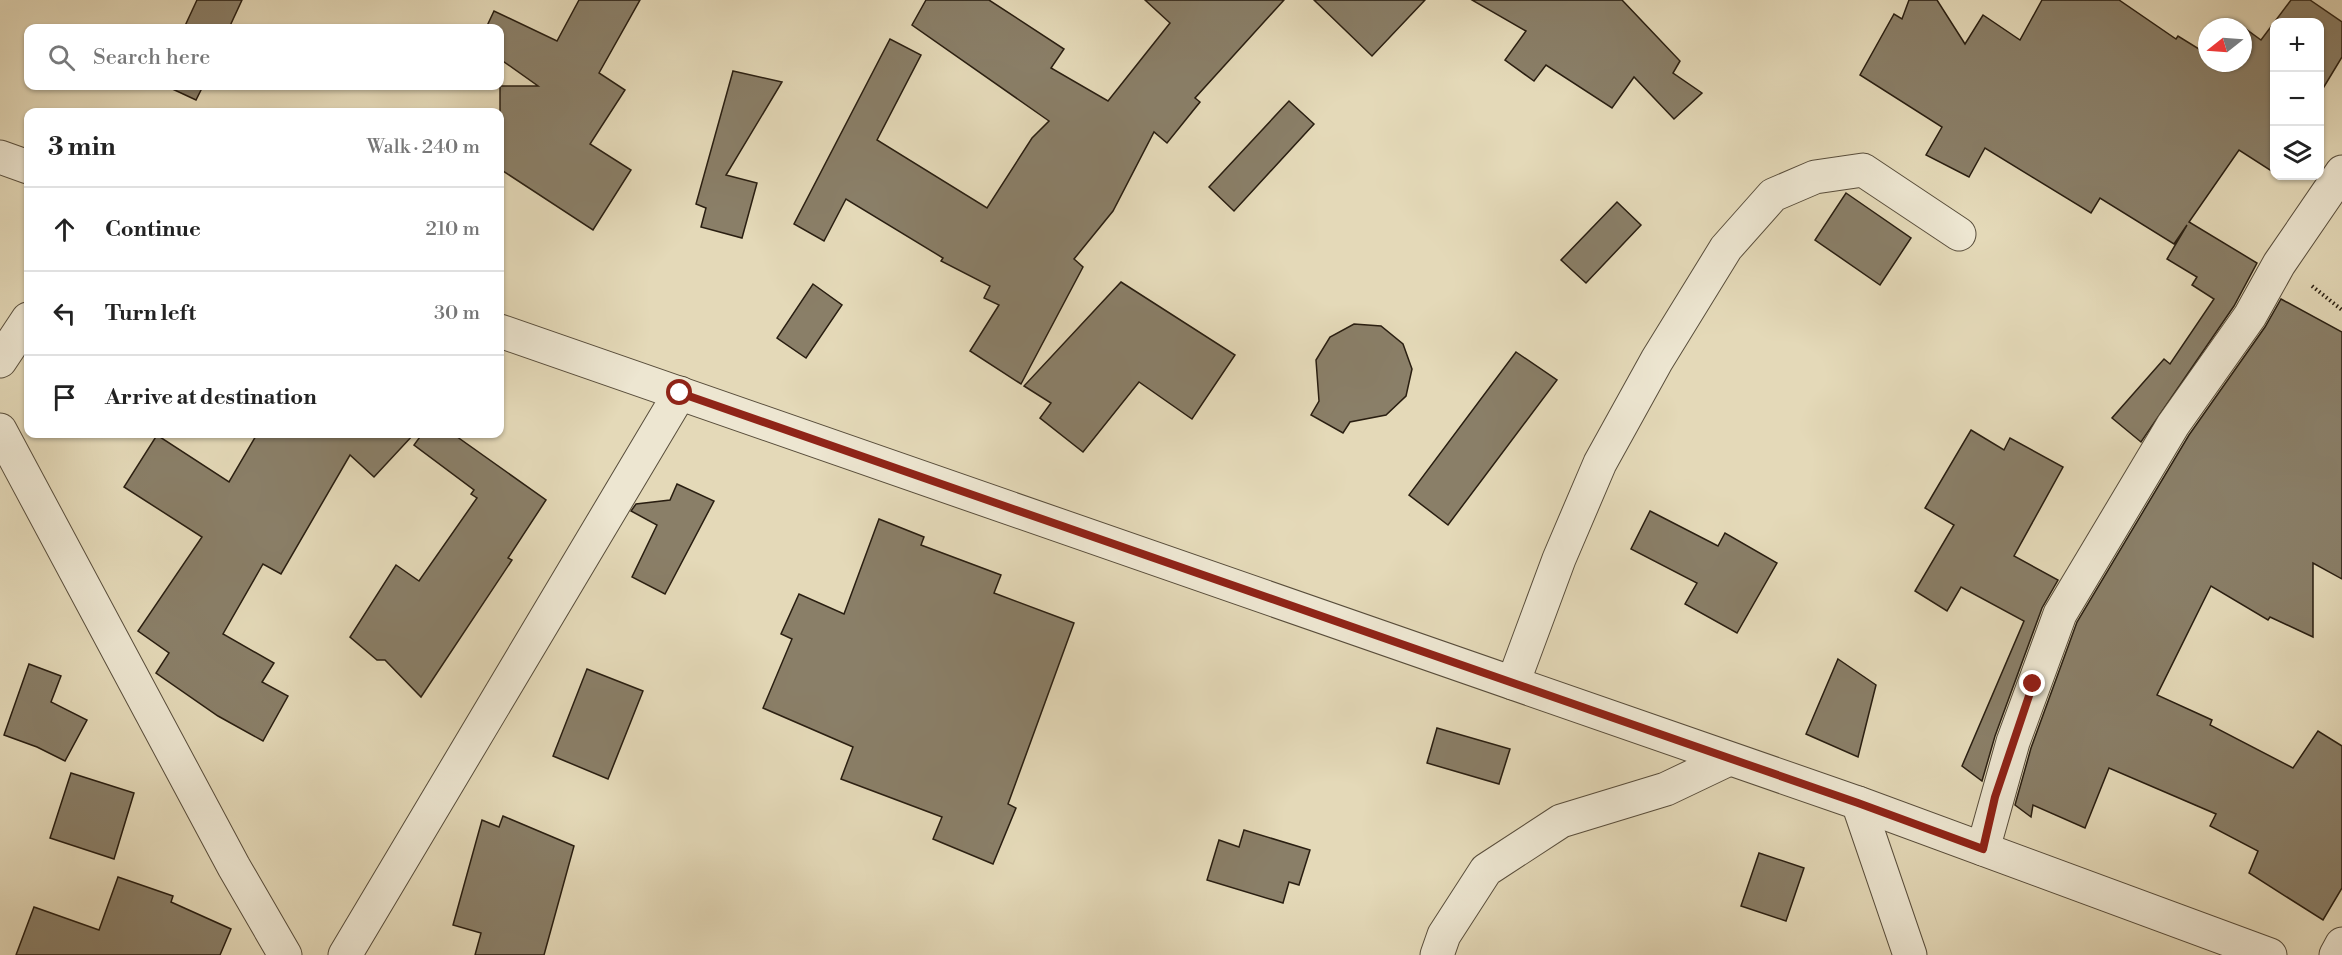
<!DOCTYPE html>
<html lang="en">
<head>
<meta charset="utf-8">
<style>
	:root { --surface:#fff; --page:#f6f6f6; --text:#222; --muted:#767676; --line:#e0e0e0 }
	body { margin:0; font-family:"Libre Bodoni",serif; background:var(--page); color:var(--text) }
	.controls { position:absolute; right:18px; top:18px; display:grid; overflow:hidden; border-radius:12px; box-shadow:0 2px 4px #0004 }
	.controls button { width:54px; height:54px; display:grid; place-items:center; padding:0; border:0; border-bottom:2px solid var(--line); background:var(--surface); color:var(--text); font:30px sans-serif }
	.compass { position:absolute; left:2198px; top:18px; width:54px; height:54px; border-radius:50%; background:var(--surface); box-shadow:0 2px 4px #0004; rotate:253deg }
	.stop { position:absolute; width:18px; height:18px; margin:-14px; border:4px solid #8f2418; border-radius:50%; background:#fff }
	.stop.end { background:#8f2418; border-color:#fff; box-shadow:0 2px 6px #0008 }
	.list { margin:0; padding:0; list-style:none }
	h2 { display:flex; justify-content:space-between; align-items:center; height:78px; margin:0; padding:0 24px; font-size:26px }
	h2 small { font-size:20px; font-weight:400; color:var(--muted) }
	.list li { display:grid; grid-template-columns:39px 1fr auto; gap:18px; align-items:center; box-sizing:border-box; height:84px; padding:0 24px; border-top:2px solid var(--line) }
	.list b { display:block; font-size:22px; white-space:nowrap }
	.list em { font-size:20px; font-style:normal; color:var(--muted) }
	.icon { flex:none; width:33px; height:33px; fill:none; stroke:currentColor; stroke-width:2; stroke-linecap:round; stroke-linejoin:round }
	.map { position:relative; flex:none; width:2342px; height:955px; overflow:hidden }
	.search { position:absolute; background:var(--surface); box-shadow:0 2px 4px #0004; left:24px; top:24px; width:480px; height:66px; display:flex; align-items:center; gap:15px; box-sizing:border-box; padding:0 21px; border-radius:12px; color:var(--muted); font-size:22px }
	.panel { position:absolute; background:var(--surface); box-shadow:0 2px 4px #0004; left:24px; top:108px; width:480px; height:330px; border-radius:12px }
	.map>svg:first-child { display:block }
	.building { fill:#8a7f68; stroke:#291e11; stroke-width:1.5 }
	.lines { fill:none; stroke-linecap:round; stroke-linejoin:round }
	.minor-casing { stroke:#584d3b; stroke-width:35 }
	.path { stroke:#291e11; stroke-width:4; stroke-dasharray:1.5 3; stroke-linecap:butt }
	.minor { stroke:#ede6d1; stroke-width:33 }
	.route { stroke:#8f2418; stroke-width:8 }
</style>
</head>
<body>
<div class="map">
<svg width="2342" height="955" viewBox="0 0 2342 955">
	<rect width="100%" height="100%" fill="#e4d9b8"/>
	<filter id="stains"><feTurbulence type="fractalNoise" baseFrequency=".00333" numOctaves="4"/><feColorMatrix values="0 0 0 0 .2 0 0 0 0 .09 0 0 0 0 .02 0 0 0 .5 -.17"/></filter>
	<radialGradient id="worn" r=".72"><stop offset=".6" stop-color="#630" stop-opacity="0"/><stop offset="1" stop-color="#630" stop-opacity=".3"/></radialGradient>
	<g class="building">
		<path d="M197,0H242L229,28H184Z"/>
		<path d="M579,0H640L599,73L625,90L590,144L631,170L593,230L500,169V86H538L500,59V28H486L494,11L557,41Z"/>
		<path d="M926,0H989L1064,49L1051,68L1108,101L1170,23L1145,0H1284L1195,98L1200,102L1167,143L1154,132L1113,211L1074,259L1083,267L1021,384L970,351L999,305L984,298L990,286L941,261L943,258L846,199L824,241L794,224L890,39L921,55L877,140L987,208L1032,138L1049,121L912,25Z"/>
		<path d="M1314,0H1425L1372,56Z"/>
		<path d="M1472,0H1622L1680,61L1673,73L1702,93L1674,119L1634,77L1612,108L1546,65L1534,81L1505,60L1526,31Z"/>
		<path d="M1909,0H1937L1965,44L1983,15L2020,40L2042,0H2119L2176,39L2178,36L2207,54V63H2243V27L2261,40L2291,0H2310L2342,22V57L2319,95V22H2274V170L2273,172L2239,150L2189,222L2257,263L2234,306L2141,442L2112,418L2164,359L2170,364L2214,299L2192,285L2197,277L2167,259L2187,225L2174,244L2100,198L2091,213L1985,148L1969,177L1926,155L1942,127L1860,75L1894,14L1902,19Z"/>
		<path d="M733,71L782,82L726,175L757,183L742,238L701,227L706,208L696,204Z"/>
		<path d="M166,86H203L196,100Z"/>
		<path d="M1289,101L1314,124L1234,211L1209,187Z"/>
		<path d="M1846,193L1911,238L1880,285L1815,240Z"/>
		<path d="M1617,202L1641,225L1586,283L1561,260Z"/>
		<path d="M1121,282L1235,355L1192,419L1139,382L1083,452L1040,418L1051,403L1024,386Z"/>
		<path d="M813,284L842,305L806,358L777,338Z"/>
		<path d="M2281,299L2342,332V579L2313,563V637L2270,617L2268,620L2211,586L2157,695L2212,720L2210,725L2293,768L2318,731L2342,746V888L2323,920L2249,873L2258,851L2210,826L2216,814L2109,768L2085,828L2033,805L2031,817L2015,805L2031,748L2077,622L2189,435L2265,327Z"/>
		<path d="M1354,324L1381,326L1403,344L1412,369L1406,396L1386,415L1350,422L1343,433L1311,415L1319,401L1316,360L1330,337Z"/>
		<path d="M1516,352L1557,380L1448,525L1409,495Z"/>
		<path d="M1971,430L2004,450L2010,438L2063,467L2014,556L2058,580L2042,608L1995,736L1982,781L1962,766L2024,621L1961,587L1947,611L1915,591L1954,525L1925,508Z"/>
		<path d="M257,434H414L374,477L350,455L281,574L263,564L223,634L274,663L262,682L288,696L263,741L218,716L156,673L169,653L138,631L202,537L124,487L157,435L229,482Z"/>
		<path d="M422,434H453L546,500L508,558L512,560L421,697L385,660H377L350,637L396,565L419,581L477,498L471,494L474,490L414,445Z"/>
		<path d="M677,484L714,501L665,594L632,577L657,525L631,511L636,504L670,500Z"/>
		<path d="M1650,511L1718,546L1725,533L1777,563L1737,633L1685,604L1697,583L1631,549Z"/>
		<path d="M879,519L924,537L921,545L1001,575L994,593L1074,623L1008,804L1016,808L993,864L933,839L942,817L841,779L853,747L763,708L792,639L781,634L799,594L844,614Z"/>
		<path d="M1838,659L1876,685L1858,757L1806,734Z"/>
		<path d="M29,664L61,676L51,702L87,720L65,761L37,747L4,735Z"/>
		<path d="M587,669L643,691L608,779L553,756Z"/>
		<path d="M1437,728L1510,749L1499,784L1427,763Z"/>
		<path d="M71,773L134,793L114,859L50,838Z"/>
		<path d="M503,816L574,846L544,955H475L481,933L453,925L482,820L499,827Z"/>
		<path d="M1244,830L1310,850L1299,885L1289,882L1283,903L1207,880L1219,840L1239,847Z"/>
		<path d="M1759,853L1804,868L1786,921L1741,906Z"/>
		<path d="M118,877L173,896L171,902L231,929L220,955H16L34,907L99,930Z"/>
	</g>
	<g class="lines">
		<defs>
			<g id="minor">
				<path d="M0,157L28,167"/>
				<path d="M500,331L1858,803L1910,955"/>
				<path d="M0,361L28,319"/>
				<path d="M0,430L234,867L285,955"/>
				<path d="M1513,683L1559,559L1600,463L1657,360L1726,248L1773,195L1815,177L1863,170L1959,234"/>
				<path d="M1858,803L2270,955"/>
				<path d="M1983,849L2013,742L2060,614L2173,425L2250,316L2279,264L2342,172"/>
				<path d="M345,955L680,393"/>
				<path d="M1437,955L1444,935L1486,870L1561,821L1666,789L1729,759"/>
				<path d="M2336,955L2342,944"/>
			</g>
		</defs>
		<use href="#minor" class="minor-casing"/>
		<path class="path" d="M2312,286L2342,310"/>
		<use href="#minor" class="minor"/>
	</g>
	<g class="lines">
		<path class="route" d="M680,393L1858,803L1983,849L1995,797L2033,684"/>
	</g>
	<rect width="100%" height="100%" filter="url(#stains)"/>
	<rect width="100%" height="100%" fill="url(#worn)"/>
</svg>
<div class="controls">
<button>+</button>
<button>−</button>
<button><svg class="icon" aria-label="layers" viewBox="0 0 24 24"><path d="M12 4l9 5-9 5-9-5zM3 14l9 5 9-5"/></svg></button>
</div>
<svg class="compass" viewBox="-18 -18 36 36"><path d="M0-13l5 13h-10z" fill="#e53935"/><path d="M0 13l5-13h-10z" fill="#767676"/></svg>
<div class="stop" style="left:680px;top:393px"></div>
<div class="stop end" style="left:2033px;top:684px"></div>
<div class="search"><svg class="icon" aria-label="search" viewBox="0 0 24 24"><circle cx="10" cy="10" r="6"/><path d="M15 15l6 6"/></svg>Search here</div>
<section class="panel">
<h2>3 min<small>Walk · 240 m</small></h2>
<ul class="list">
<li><svg class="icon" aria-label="ahead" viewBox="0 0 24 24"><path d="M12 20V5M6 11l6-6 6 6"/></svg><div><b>Continue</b></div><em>210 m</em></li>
<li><svg class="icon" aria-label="left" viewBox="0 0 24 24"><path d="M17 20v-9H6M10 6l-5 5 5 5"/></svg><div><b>Turn left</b></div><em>30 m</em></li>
<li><svg class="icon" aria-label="arrive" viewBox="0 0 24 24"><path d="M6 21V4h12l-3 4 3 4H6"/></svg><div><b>Arrive at destination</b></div></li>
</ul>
</section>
</div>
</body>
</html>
